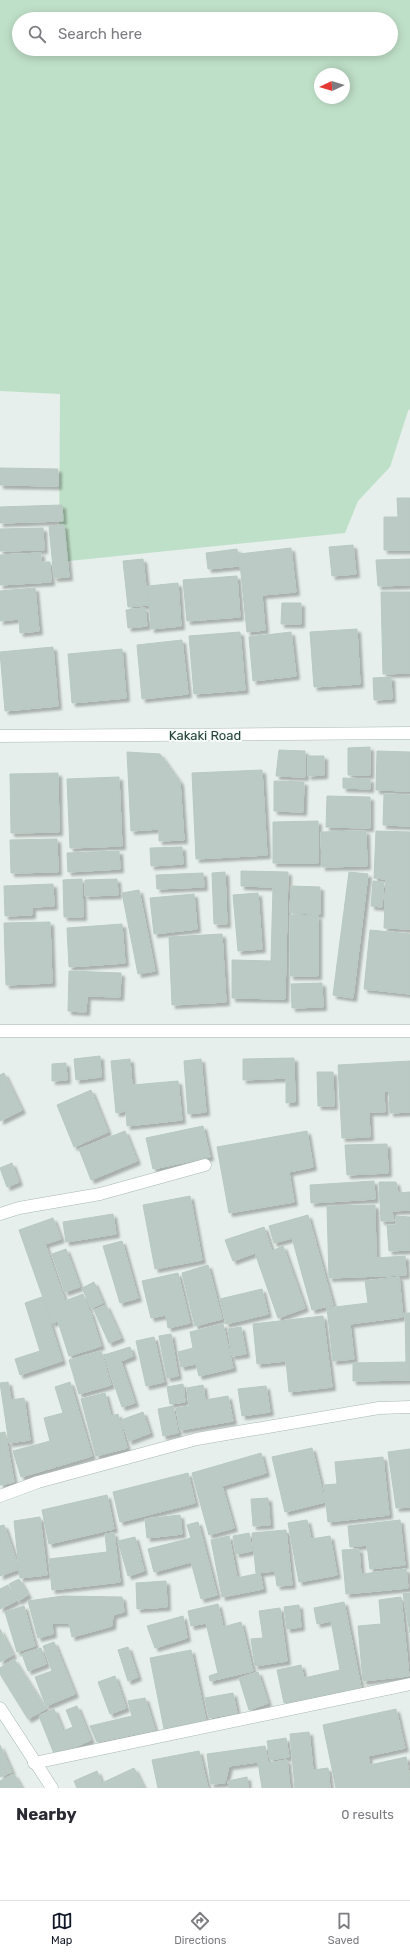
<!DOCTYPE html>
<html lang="en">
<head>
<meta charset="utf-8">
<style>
	:root { --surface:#fff; --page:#f7f7f7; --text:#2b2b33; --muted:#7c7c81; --line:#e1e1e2; --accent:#111827 }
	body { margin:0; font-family:Rubik,sans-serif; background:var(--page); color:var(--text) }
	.compass { position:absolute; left:314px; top:68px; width:36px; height:36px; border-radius:50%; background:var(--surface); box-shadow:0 2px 10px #0003; rotate:266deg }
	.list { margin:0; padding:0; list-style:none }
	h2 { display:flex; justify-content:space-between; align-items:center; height:52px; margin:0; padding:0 16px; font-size:17px }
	h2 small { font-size:13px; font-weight:400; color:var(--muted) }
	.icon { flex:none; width:22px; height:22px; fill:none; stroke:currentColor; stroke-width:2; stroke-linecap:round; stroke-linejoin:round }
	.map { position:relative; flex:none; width:410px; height:1788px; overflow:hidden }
	.search { position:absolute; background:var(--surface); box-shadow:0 2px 10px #0003; left:12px; right:12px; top:12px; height:44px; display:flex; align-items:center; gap:10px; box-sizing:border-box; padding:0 14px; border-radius:22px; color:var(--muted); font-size:15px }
	.sheet { height:112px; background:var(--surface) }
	nav { display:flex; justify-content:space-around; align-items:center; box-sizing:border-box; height:56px; border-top:1px solid var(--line); background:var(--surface); font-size:11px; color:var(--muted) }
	nav a { display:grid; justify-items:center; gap:2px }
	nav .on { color:var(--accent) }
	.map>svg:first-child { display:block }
	.green { fill:#bfe0c8; fill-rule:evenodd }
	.building { fill:#bbcac4; stroke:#b8c9c2; filter:url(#shadow) }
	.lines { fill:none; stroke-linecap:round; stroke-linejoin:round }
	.minor-casing { stroke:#a8b8b2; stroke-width:13 }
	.tertiary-casing { stroke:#a8b8b2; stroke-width:13 }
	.minor { stroke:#fff; stroke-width:12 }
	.tertiary { stroke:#fff; stroke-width:12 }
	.labels { text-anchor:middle; stroke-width:4; stroke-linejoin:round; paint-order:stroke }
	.street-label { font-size:13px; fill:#24423a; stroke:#f7fbf9 }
</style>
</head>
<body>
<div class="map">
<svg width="410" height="1788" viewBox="0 0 410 1788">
	<defs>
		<filter id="shadow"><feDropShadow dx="3.5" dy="3.5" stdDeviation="1" flood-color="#0004"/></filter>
	</defs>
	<rect width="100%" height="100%" fill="#e6efeb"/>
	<path class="green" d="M0,0H410V409L408,411L390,467L358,501L345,533L59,562L60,394L0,391ZM19,19H391V49H19ZM320,74H344V98H320Z"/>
	<g class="building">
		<path d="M0,468L58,469V486L0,485Z"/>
		<path d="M397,498H410V550H384V517H398Z"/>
		<path d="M62,505L63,521L0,523V507Z"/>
		<path d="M64,525L69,577L54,578L49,526Z"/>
		<path d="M43,528L44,550L0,551V529Z"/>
		<path d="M353,545L356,574L332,576L329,547Z"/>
		<path d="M291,548L296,592L262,595L265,630L247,632L239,554Z"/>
		<path d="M237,549L239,566L208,569L206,553Z"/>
		<path d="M41,553V562H50L51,582L0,585V555Z"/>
		<path d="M143,559L148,605L128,607L123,561Z"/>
		<path d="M410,559V585L378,586L376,560Z"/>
		<path d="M237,576L240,617L187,621L183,580Z"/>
		<path d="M178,583L181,626L151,629L148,586Z"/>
		<path d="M35,588L39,631L20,633L19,619L0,621V591Z"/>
		<path d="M381,592H410V673L383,674Z"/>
		<path d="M282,603H301V624H281Z"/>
		<path d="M145,608L147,626L128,628L126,610Z"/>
		<path d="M357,629L360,684L314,687L310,632Z"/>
		<path d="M240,632L245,690L194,694L189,636Z"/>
		<path d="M291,632L296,676L253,681L249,637Z"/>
		<path d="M182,640L188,694L142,699L137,645Z"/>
		<path d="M53,647L58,706L5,711L0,652Z"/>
		<path d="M122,649L126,698L72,703L68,654Z"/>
		<path d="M391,677L392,699L374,700L373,678Z"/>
		<path d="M370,747V775H348V748Z"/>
		<path d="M279,750L305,751V777L276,776Z"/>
		<path d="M377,751L410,752V791L376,790Z"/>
		<path d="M127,752L160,754L180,782L184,840L159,841V829L131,831Z"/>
		<path d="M308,756H324V775L308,776Z"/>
		<path d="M262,770L267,855L196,859L192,773Z"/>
		<path d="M58,773L59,832L11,833L10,774Z"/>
		<path d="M119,777L122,846L70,848L67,779Z"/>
		<path d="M343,778L370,779V789L343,788Z"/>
		<path d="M274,781L304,782L303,812L274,811Z"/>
		<path d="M384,794L410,795V826L383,825Z"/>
		<path d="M327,796L370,797V828L326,827Z"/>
		<path d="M318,821V863H273V822Z"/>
		<path d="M366,831L367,866L322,867L321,832Z"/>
		<path d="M376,831L410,832V929L384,928L386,879L374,878Z"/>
		<path d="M57,839L58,872L11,873L10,840Z"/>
		<path d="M182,847L183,864L151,866L150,848Z"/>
		<path d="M119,851L120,869L68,872L67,853Z"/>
		<path d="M241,871L288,872L285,999L232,998V960L271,961L273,887L241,886Z"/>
		<path d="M225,872L227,924H214L212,873Z"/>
		<path d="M349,872L368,874L353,998L333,995Z"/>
		<path d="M203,873L204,887L157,889L156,875Z"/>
		<path d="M82,879L83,917H64L63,880Z"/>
		<path d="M117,879L118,895L85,896V880Z"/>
		<path d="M373,881L384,882L382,907L371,906Z"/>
		<path d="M53,884L54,906L32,907V915L5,916L4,886Z"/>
		<path d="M291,886L320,887V914L290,913Z"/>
		<path d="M139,890L155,971L138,974L122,893Z"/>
		<path d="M258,893L262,949L238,951L233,895Z"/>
		<path d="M194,894L197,929L154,934L150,898Z"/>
		<path d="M290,915L318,916V976H290Z"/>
		<path d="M50,922L52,983L6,985L4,923Z"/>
		<path d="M122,924L125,963L69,967L67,928Z"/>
		<path d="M370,930L410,934V994L364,989Z"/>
		<path d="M222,934L226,1002L172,1005L169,937Z"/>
		<path d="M69,971L121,973L120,997L87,996L86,1012L68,1011Z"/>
		<path d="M322,983L323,1007L292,1008L291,984Z"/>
		<path d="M100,1056L101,1077L76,1080L74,1059Z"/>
		<path d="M294,1058L295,1102L286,1103V1078L243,1080V1059Z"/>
		<path d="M130,1059L132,1085L178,1081L182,1120L127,1126L126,1111L116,1113L111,1061Z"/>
		<path d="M201,1059L206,1112L188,1114L184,1061Z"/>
		<path d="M410,1061V1112L390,1113L389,1091H384L385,1112H369L370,1137L342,1138L338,1065Z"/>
		<path d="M66,1063L67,1080L52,1081V1064Z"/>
		<path d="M317,1072H333L334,1106H318Z"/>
		<path d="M4,1073L22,1110L0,1121V1075Z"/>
		<path d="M91,1090L108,1132L74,1147L57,1105Z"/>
		<path d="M203,1126L210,1157L153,1169L146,1138Z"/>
		<path d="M125,1131L137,1161L91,1180L79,1149Z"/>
		<path d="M307,1131L313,1167L289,1172L294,1202L229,1213L217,1147Z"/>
		<path d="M387,1144L388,1173L347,1175L345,1145Z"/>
		<path d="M12,1163L19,1182L7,1187L0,1168Z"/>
		<path d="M374,1181L375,1199L311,1203L310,1185Z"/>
		<path d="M379,1182H396L398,1193L410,1192V1210L392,1211L394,1221H381Z"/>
		<path d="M190,1196L202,1260L155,1269L143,1205Z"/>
		<path d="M375,1205L376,1258L405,1256L406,1275L329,1278L327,1206Z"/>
		<path d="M113,1214L116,1234L66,1242L63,1222Z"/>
		<path d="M308,1215L333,1305L312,1310L292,1238L274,1243L269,1226Z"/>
		<path d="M396,1216L410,1217V1250L389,1251L387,1225H396Z"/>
		<path d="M53,1218L61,1239L45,1244L65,1301L83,1294L89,1310L52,1323L19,1230Z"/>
		<path d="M264,1227L272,1251L283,1246L305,1308L278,1318L255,1253L233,1261L225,1240Z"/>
		<path d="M122,1241L138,1298L120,1303L103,1246Z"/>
		<path d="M66,1249L80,1287L65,1292L52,1254Z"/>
		<path d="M208,1265L222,1319L195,1326L182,1273Z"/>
		<path d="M178,1273L190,1323L168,1328L166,1315L151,1318L142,1281Z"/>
		<path d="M399,1277L403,1317L350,1324L354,1359L333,1361L327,1308L368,1303L365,1281Z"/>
		<path d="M94,1282L103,1303L91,1308L82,1288Z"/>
		<path d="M262,1289L268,1314L226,1324L220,1299Z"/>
		<path d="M42,1297L62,1361L20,1375L15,1359L40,1351L25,1303Z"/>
		<path d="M106,1305L121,1338L109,1343L94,1310Z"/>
		<path d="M90,1311L101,1346L69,1356L58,1322Z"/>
		<path d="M405,1313H410V1380L353,1381V1363L406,1362Z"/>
		<path d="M323,1316L332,1387L289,1392L286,1361L257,1364L253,1324Z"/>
		<path d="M223,1324L233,1368L199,1376L196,1364L181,1367L178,1352L193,1348L190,1332Z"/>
		<path d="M241,1327L246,1354L232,1356L228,1329Z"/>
		<path d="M171,1334L178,1376L167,1378L159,1336Z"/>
		<path d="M154,1337L164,1382L146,1386L136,1341Z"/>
		<path d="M130,1347L133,1356L121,1361L135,1403L122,1407L104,1355Z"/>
		<path d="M101,1351L111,1385L79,1394L69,1360Z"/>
		<path d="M8,1382L11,1400L24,1398L30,1440L9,1443L0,1383Z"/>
		<path d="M70,1382L92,1456L21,1477L13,1451L50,1441L44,1418L63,1413L55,1387Z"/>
		<path d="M183,1384L185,1402L170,1404L167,1387Z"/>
		<path d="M203,1385L205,1400L228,1396L233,1421L180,1430L176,1408L189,1406L187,1388Z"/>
		<path d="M266,1386L270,1412L242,1416L238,1389Z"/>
		<path d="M105,1393L111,1416L118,1414L127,1448L96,1456L81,1399Z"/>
		<path d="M173,1406L178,1433L163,1436L158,1409Z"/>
		<path d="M143,1412L150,1433L129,1441L121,1420Z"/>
		<path d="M5,1432L14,1482L0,1485V1433Z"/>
		<path d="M312,1448L325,1502L285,1512L272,1457Z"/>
		<path d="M410,1449V1507L396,1508L388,1452Z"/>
		<path d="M261,1453L266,1473L222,1486L234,1528L209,1535L192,1473Z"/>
		<path d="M383,1457L389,1515L328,1522L324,1485L337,1484L335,1462Z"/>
		<path d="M188,1473L195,1503L120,1522L113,1492Z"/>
		<path d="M107,1495L114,1529L49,1544L42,1510Z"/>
		<path d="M268,1498L270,1525L253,1526L251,1499Z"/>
		<path d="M180,1515L182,1534L147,1538L145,1519Z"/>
		<path d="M40,1517L47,1575L20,1578L14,1521Z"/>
		<path d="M307,1520L311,1539L330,1536L337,1575L299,1582L288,1523Z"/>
		<path d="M400,1520L405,1565L370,1569L367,1545L350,1547L348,1526Z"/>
		<path d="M198,1522L217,1595L201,1599L191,1562L154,1572L148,1549L191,1538L187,1525Z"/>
		<path d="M4,1525L19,1569L0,1576V1526Z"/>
		<path d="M286,1530L292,1585L277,1586L275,1571L256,1573L252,1533Z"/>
		<path d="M114,1533L120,1582L52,1590L49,1559L107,1552L105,1534Z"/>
		<path d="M249,1533L252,1551L236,1554L233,1536Z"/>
		<path d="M229,1536L237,1578L260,1573L263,1589L222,1597L211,1540Z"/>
		<path d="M135,1537L144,1571L128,1576L118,1541Z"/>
		<path d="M359,1549L361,1574L406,1569L408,1588L346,1594L342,1550Z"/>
		<path d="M19,1579L28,1595L18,1601L9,1584Z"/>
		<path d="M166,1581L167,1607L137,1609L136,1583Z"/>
		<path d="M8,1585L16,1601L0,1609V1589Z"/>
		<path d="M410,1593V1633L403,1594Z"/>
		<path d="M63,1596L122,1597L124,1612L113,1615L112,1626L72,1637L69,1623H52L53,1634L38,1638L28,1601Z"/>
		<path d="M401,1597L409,1676L363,1681L358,1626L381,1624L379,1600Z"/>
		<path d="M344,1602L361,1687L284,1703L277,1670L301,1665L304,1678L340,1670L331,1621L317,1624L314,1608Z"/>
		<path d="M218,1604L223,1627L241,1622L253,1671L210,1681L209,1676L218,1673L206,1623L191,1626L188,1611Z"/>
		<path d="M299,1605L301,1627L287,1629L284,1607Z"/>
		<path d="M24,1606L35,1646L17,1652L5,1612Z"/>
		<path d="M280,1608L287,1661L255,1666L251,1639L263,1638L259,1611Z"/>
		<path d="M183,1616L187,1638L155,1648L147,1626Z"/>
		<path d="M0,1629L13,1655L0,1662Z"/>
		<path d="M54,1642L75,1694L46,1706L35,1677L52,1671L43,1646Z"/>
		<path d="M128,1647L138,1677L128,1681L118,1650Z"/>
		<path d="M41,1648L46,1664L28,1671L22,1654Z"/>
		<path d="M191,1650L206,1721L164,1729L150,1658Z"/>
		<path d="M14,1659L46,1709L28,1719L0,1674V1668Z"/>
		<path d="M258,1672L268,1703L249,1710L239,1678Z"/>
		<path d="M115,1676L126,1708L110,1714L98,1682Z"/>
		<path d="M233,1693L237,1713L209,1718L205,1698Z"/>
		<path d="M145,1698L155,1730L97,1742L90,1726L132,1716L128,1701Z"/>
		<path d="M77,1706L91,1740L55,1756L39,1716L54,1709L63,1731L73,1727L66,1710Z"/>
		<path d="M396,1709L405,1748L368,1756L370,1765L406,1757L410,1777V1788H336L323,1725Z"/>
		<path d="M309,1732L313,1770L328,1768L330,1788H295L290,1734Z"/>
		<path d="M286,1738L289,1757L270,1760L267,1741Z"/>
		<path d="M0,1745L12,1772L0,1777Z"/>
		<path d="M265,1746L268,1763L287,1760L290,1788H262L258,1762L229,1766L225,1783L211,1784L207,1754Z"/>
		<path d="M199,1751L208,1788H158L152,1760Z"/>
		<path d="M134,1768L144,1788H77L74,1781L97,1771L102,1783Z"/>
		<path d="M14,1774L22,1788H0V1781Z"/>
		<path d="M247,1777L248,1788H229L228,1781Z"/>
	</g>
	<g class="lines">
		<defs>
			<g id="minor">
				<path d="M0,736L410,733"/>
				<path d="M0,1214L19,1208L100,1194L205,1165"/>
				<path d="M0,1496L38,1482L197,1439L379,1408L410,1407"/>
				<path d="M34,1763L410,1684"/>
			</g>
			<g id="tertiary">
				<path d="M0,1031H410"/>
				<path d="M0,1708L52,1788"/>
			</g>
		</defs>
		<use href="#minor" class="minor-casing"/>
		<use href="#tertiary" class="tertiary-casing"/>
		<use href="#minor" class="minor"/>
		<use href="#tertiary" class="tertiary"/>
	</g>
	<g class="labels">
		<g class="street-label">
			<text x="205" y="740">Kakaki Road</text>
		</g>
	</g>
</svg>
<svg class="compass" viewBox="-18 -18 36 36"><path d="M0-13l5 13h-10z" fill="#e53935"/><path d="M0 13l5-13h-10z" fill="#7c7c81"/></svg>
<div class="search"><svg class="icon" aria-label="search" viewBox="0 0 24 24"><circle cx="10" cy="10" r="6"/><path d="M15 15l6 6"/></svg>Search here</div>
</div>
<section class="sheet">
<h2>Nearby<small>0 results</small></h2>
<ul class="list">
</ul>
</section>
<nav>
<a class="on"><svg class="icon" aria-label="map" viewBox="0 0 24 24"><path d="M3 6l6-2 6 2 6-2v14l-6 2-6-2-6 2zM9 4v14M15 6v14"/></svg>Map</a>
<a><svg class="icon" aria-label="directions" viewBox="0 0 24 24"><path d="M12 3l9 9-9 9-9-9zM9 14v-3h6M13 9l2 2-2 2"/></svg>Directions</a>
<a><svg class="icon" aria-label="saved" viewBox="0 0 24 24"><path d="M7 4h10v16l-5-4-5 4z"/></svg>Saved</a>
</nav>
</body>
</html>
